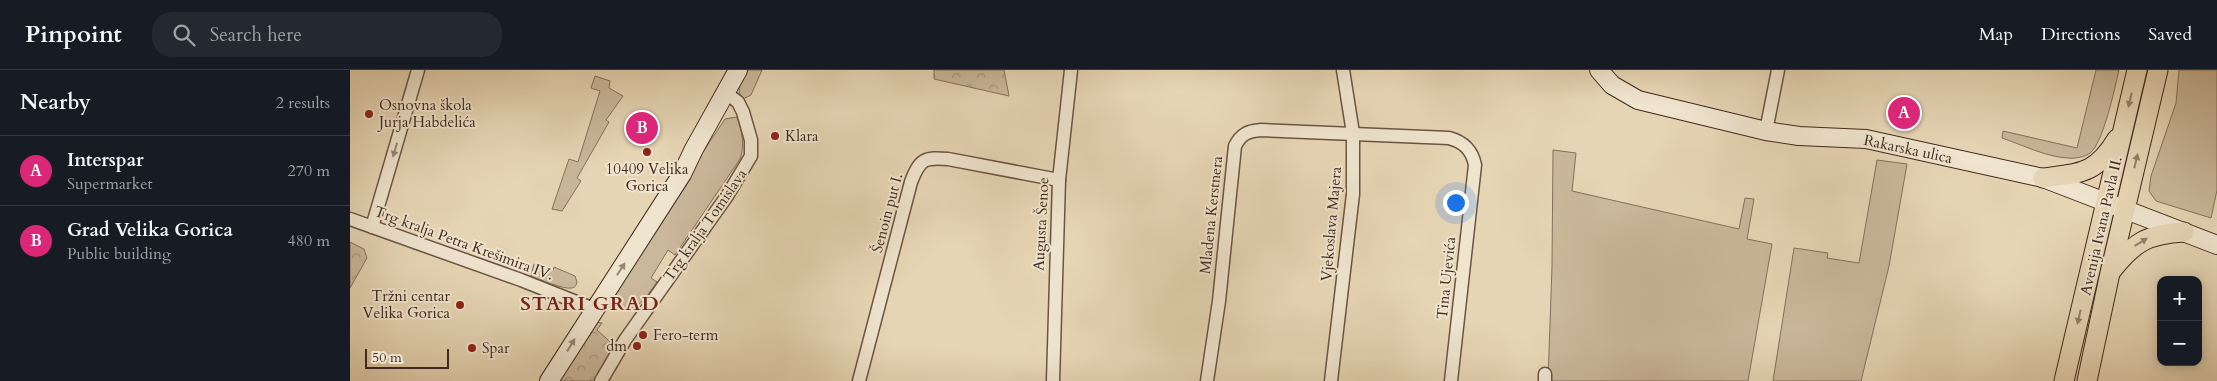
<!DOCTYPE html>
<html lang="en">
<head>
<meta charset="utf-8">
<style>
	:root { --surface:#171b24; --page:#242831; --text:#f1f3f6; --muted:#9ea1a6; --line:#363941; --accent:#db2777 }
	body { margin:0; font-family:Cardo,serif; background:var(--page); color:var(--text) }
	.controls { position:absolute; right:15px; bottom:15px; display:grid; overflow:hidden; border-radius:10px; box-shadow:0 2px 12px #0003 }
	.controls button { width:45px; height:45px; display:grid; place-items:center; padding:0; border:0; border-bottom:1px solid var(--line); background:var(--surface); color:var(--text); font:25px sans-serif }
	.scale { position:absolute; left:15px; bottom:12px; width:84px; box-sizing:border-box; padding-left:5px; border:2px solid #42291d; border-top:0; font-size:14px; line-height:18px; white-space:nowrap; color:#42291d; -webkit-text-stroke:4px #efe4ce; paint-order:stroke }
	.you { position:absolute; left:1105px; top:132px; width:18px; height:18px; margin:-12px; border:4px solid #fff; border-radius:50%; background:#1a73e8; box-shadow:0 0 0 8px #1a73e833 }
	.badge { display:grid; place-items:center; width:32px; height:32px; border-radius:50%; background:var(--accent); color:#fff; font-size:16px; font-weight:700 }
	.pin { position:absolute; translate:-50% -50%; border:2px solid #fff; box-shadow:0 1px 5px #0006 }
	.list { margin:0; padding:0; list-style:none }
	h2 { display:flex; justify-content:space-between; align-items:center; height:65px; margin:0; padding:0 20px; font-size:21px }
	h2 small { font-size:16px; font-weight:400; color:var(--muted) }
	.list li { display:grid; grid-template-columns:32px 1fr auto; gap:15px; align-items:center; box-sizing:border-box; height:70px; padding:0 20px; border-top:1px solid var(--line) }
	.list b { display:block; font-size:19px; white-space:nowrap }
	.list p { margin:0; font-size:16px; white-space:nowrap; color:var(--muted) }
	.list em { font-size:16px; font-style:normal; color:var(--muted) }
	.icon { flex:none; width:28px; height:28px; fill:none; stroke:currentColor; stroke-width:2; stroke-linecap:round; stroke-linejoin:round }
	.map { position:relative; flex:none; width:1867px; height:311px; overflow:hidden }
	header { display:flex; align-items:center; gap:30px; box-sizing:border-box; height:70px; padding:0 25px; background:var(--surface); border-bottom:1px solid var(--line) }
	header strong { font-size:24px }
	nav { display:flex; gap:28px; margin-inline-start:auto; font-size:18px }
	.search { width:350px; height:45px; background:var(--page); display:flex; align-items:center; gap:12px; box-sizing:border-box; padding:0 18px; border-radius:20px; color:var(--muted); font-size:19px }
	main { display:flex }
	aside { flex:1; background:var(--surface) }
	.map>svg:first-child { display:block }
	.grass { fill:#cab89a; stroke:#86705c }
	.park { fill:url(#park-crowns); stroke:#86705c }
	.lines { fill:none; stroke-linecap:round; stroke-linejoin:round }
	.street-casing { stroke:#6b5443; stroke-width:15 }
	.secondary-casing { stroke:#42291d; stroke-width:20 }
	.primary-casing { stroke:#42291d; stroke-width:21 }
	.street { stroke:#efe4ce; stroke-width:12 }
	.secondary { stroke:#efe4ce; stroke-width:18 }
	.primary { stroke:#e6d5b4; stroke-width:19 }
	.oneway { fill:#947f68 }
	.oneway2 { fill:#988676 }
	.poi-dot { fill:#8f2418; stroke:#efe4ce; stroke-width:2 }
	.labels { text-anchor:middle; stroke-width:4; stroke-linejoin:round; paint-order:stroke }
	.poi-label { font-size:15px; fill:#42291d; stroke:#efe4ce; text-anchor:start }
	.street-label { font-size:15px; fill:#42291d; stroke:#efe4ce }
	.district-label { font-size:20px; font-weight:bold; letter-spacing:1px; fill:#7a1f14; stroke:#efe4ce }
</style>
</head>
<body>
<header>
<strong>Pinpoint</strong>
<div class="search"><svg class="icon" aria-label="search" viewBox="0 0 24 24"><circle cx="10" cy="10" r="6"/><path d="M15 15l6 6"/></svg>Search here</div>
<nav><a>Map</a><a>Directions</a><a>Saved</a></nav>
</header>
<main>
<aside>
<h2>Nearby<small>2 results</small></h2>
<ul class="list">
<li><span class="badge">A</span><div><b>Interspar</b><p>Supermarket</p></div><em>270 m</em></li>
<li><span class="badge">B</span><div><b>Grad Velika Gorica</b><p>Public building</p></div><em>480 m</em></li>
</ul>
</aside>
<div class="map">
<svg width="1867" height="311" viewBox="0 0 1867 311">
	<defs>
		<pattern id="park-crowns" width="20" height="18" patternUnits="userSpaceOnUse" patternTransform="scale(1.25)"><rect width="20" height="18" fill="#cab89a"/><path d="M2 6a3 3 0 1 1 6 0M12 15a3 3 0 1 1 6 0" fill="none" stroke="#a6967d"/></pattern>
	</defs>
	<rect width="100%" height="100%" fill="#e6d5b4"/>
	<filter id="stains"><feTurbulence type="fractalNoise" baseFrequency=".004" numOctaves="4"/><feColorMatrix values="0 0 0 0 .2 0 0 0 0 .09 0 0 0 0 .02 0 0 0 .5 -.17"/></filter>
	<radialGradient id="worn" r=".72"><stop offset=".6" stop-color="#630" stop-opacity="0"/><stop offset="1" stop-color="#630" stop-opacity=".3"/></radialGradient>
	<g class="grass">
		<path d="M398,0H412L401,25L393,29C384,20 393,10 398,0Z"/>
		<path d="M1746,0H1769C1765,17 1753,74 1740,83C1735,87 1724,89 1718,88C1696,87 1673,75 1652,68L1653,61L1727,78Z"/>
		<path d="M1829,0H1867V120L1861,148L1806,131L1799,121L1801,106L1826,33Z"/>
		<path d="M245,6L260,11L259,18L273,26L256,50L259,52L227,108L231,111L212,141L202,139L219,89L228,92L250,21L241,18Z"/>
		<path d="M387,47C392,60 395,76 390,89L325,185L318,180L301,208L307,212C289,238 284,245 252,233L375,49Z"/>
		<path d="M1203,80L1226,83L1222,121L1389,159L1395,128L1404,129L1397,169L1422,174L1398,311H1198L1202,196Z"/>
		<path d="M1527,90L1557,94L1539,196L1511,311H1423L1444,178L1478,183L1477,188L1509,193Z"/>
		<path d="M184,194L203,200L204,197L225,206L227,212C226,215 226,217 222,218C214,220 189,209 181,206Z"/>
	</g>
	<g class="park">
		<path d="M584,0H654L659,26L584,9Z"/>
		<path d="M0,172L14,179L17,188L0,218Z"/>
		<path d="M246,252L252,253L247,260L265,276L244,311H203Z"/>
	</g>
	<g class="lines">
		<defs>
			<g id="street">
				<path d="M1416,61L1428,0"/>
				<path d="M0,149L171,210L244,239"/>
				<path d="M22,157L68,0"/>
				<path d="M251,311L275,270L377,126L401,86V70L393,42L388,32L376,23"/>
				<path d="M509,311L561,112C570,89 574,87 598,89L709,110"/>
				<path d="M703,311L709,110L721,0"/>
				<path d="M857,311L869,231L885,76C891,64 898,61 911,60L1099,68C1114,72 1122,80 1125,95L1101,311"/>
				<path d="M981,311L1003,124V63L993,0"/>
				<path d="M1195,311V304"/>
			</g>
			<g id="secondary">
				<path d="M1249,0L1262,15L1288,30L1416,61L1449,66L1516,69L1693,108L1867,175"/>
				<path d="M199,311L332,104L344,79L388,0"/>
			</g>
			<g id="primary">
				<path d="M1693,108C1731,103 1746,104 1767,69"/>
				<path d="M1762,200C1784,172 1798,164 1834,162"/>
				<path d="M1714,311L1787,0"/>
				<path d="M1737,311L1760,203L1808,0"/>
			</g>
		</defs>
		<use href="#street" class="street-casing"/>
		<use href="#secondary" class="secondary-casing"/>
		<use href="#primary" class="primary-casing"/>
		<use href="#street" class="street"/>
		<use href="#secondary" class="secondary"/>
		<use href="#primary" class="primary"/>
	</g>
	<defs><path id="oneway-solid" d="M-6-.8H1V-3.2L6.5 0L1 3.2V.8H-6Z" transform="scale(1.25)"/></defs>
	<g class="oneway">
		<use href="#oneway-solid" transform="translate(1780 30) rotate(103)"/>
		<use href="#oneway-solid" transform="translate(1786 91) rotate(-76)"/>
		<use href="#oneway-solid" transform="translate(1791 172) rotate(-31)"/>
		<use href="#oneway-solid" transform="translate(1729 247) rotate(103)"/>
	</g>
	<g class="oneway2">
		<use href="#oneway-solid" transform="translate(45 80) rotate(106)"/>
		<use href="#oneway-solid" transform="translate(271 199) rotate(-57)"/>
		<use href="#oneway-solid" transform="translate(221 275) rotate(-58)"/>
	</g>
	<g class="poi-dot">
		<circle cx="19" cy="44" r="5"/>
		<circle cx="425" cy="66" r="5"/>
		<circle cx="297" cy="82" r="5"/>
		<circle cx="110" cy="235" r="5"/>
		<circle cx="293" cy="265" r="5"/>
		<circle cx="287" cy="276" r="5"/>
		<circle cx="122" cy="278" r="5"/>
	</g>
	<g class="labels">
		<g class="poi-label">
			<text x="29" y="40">Osnovna škola<tspan x="29" dy="17">Jurja Habdelića</tspan></text>
			<text x="435" y="71">Klara</text>
			<text x="297" y="104" text-anchor="middle">10409 Velika<tspan x="297" dy="17">Gorica</tspan></text>
			<text x="100" y="231" text-anchor="end">Tržni centar<tspan x="100" dy="17">Velika Gorica</tspan></text>
			<text x="303" y="270">Fero-term</text>
			<text x="277" y="281" text-anchor="end">dm</text>
			<text x="132" y="283">Spar</text>
		</g>
		<g class="street-label">
			<text transform="translate(1558 79) rotate(12)" y="5">Rakarska ulica</text>
			<text transform="translate(537 143) rotate(-75)" y="5">Šenoin put I.</text>
			<text transform="translate(861 145) rotate(-84)" y="5">Mladena Kerstnera</text>
			<text transform="translate(691 154) rotate(-87)" y="5">Augusta Šenoe</text>
			<text transform="translate(981 154) rotate(-85)" y="5">Vjekoslava Majera</text>
			<text transform="translate(355 155) rotate(-55)" y="5">Trg kralja Tomislava</text>
			<text transform="translate(1751 156) rotate(-77)" y="5">Avenija Ivana Pavla II.</text>
			<text transform="translate(114 173) rotate(20)" y="5">Trg kralja Petra Krešimira IV.</text>
			<text transform="translate(1096 208) rotate(-84)" y="5">Tina Ujevića</text>
		</g>
		<g class="district-label">
			<text x="240" y="240">STARI GRAD</text>
		</g>
	</g>
	<rect width="100%" height="100%" filter="url(#stains)"/>
	<rect width="100%" height="100%" fill="url(#worn)"/>
</svg>
<div class="controls">
<button>+</button>
<button>−</button>
</div>
<div class="scale">50 m</div>
<div class="you"></div>
<div class="pin badge" style="left:1554px;top:43px">A</div>
<div class="pin badge" style="left:292px;top:58px">B</div>
</div>
</main>
</body>
</html>
